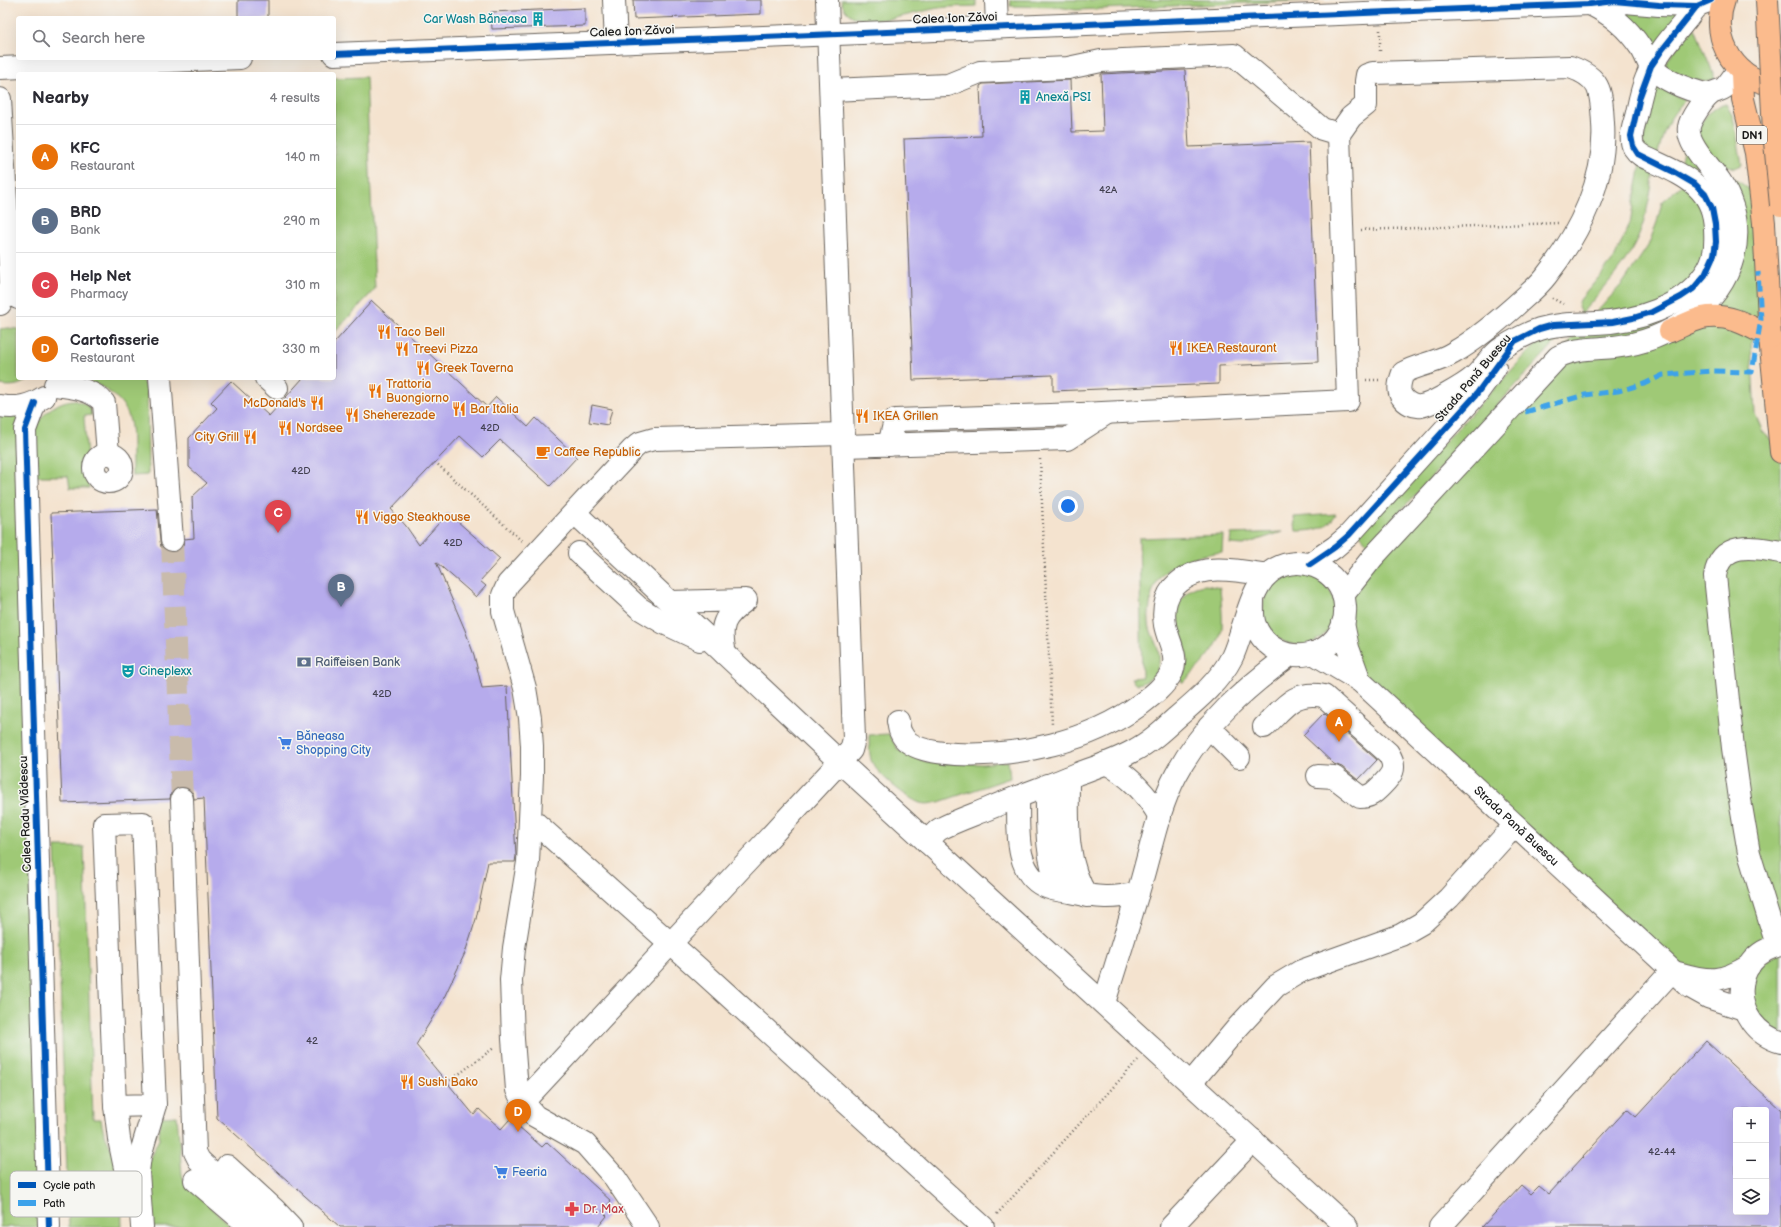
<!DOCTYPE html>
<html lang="en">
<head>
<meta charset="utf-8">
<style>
	:root { --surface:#fff; --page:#f7f7f7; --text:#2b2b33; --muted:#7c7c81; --line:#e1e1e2; --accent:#d93025 }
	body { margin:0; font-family:"Balsamiq Sans",sans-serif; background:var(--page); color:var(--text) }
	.controls { position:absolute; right:12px; bottom:12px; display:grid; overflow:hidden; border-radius:4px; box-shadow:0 4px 16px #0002 }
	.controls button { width:36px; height:36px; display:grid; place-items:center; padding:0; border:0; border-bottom:1px solid var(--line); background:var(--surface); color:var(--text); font:20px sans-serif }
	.you { position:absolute; left:1068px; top:506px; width:14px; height:14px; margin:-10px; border:3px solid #fff; border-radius:50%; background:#1a73e8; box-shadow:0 0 0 6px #1a73e833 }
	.badge { display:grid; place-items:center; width:26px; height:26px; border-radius:50%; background:var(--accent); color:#fff; font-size:13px; font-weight:700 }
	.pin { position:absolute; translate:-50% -33px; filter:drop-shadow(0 1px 2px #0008) }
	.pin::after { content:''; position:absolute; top:21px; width:14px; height:12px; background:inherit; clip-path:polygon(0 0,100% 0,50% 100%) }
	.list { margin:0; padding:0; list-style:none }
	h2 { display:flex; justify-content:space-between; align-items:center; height:52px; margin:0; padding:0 16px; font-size:17px }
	h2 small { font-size:13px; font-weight:400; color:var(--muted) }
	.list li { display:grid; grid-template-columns:26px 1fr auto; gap:12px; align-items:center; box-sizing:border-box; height:64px; padding:0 16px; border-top:1px solid var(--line) }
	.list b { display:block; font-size:15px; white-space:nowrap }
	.list p { margin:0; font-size:13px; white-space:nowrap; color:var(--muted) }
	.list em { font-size:13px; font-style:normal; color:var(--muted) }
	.icon { flex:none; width:22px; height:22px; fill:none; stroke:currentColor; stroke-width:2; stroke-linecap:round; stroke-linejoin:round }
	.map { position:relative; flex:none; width:1781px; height:1227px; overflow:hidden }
	.search { position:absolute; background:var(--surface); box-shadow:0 4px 16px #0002; left:16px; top:16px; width:320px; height:44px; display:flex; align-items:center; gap:10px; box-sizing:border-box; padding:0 14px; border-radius:4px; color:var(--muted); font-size:15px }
	.panel { position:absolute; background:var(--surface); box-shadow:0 4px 16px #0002; left:16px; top:72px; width:320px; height:308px; border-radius:4px }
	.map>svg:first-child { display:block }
	.green { fill:#9fc976; stroke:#5e7249 }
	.building { fill:#b6abec; fill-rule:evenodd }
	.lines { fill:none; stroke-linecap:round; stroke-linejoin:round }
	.minor-tunnel { stroke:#c9bbab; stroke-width:22; stroke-dasharray:22 11; stroke-linecap:butt }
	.minor-casing { stroke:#68625b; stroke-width:24 }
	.highway-casing { stroke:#68625b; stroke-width:24 }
	.path { stroke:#68625b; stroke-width:2.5; stroke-dasharray:1 3; stroke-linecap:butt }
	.minor { stroke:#fff; stroke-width:22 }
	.highway { stroke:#fbbb8d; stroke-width:22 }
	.highway-bridge-casing { stroke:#68625b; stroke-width:24; stroke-linecap:butt }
	.highway-bridge { stroke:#fbbb8d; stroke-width:22 }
	.quiet { stroke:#3da2ea; stroke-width:5; stroke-dasharray:10 5; stroke-linecap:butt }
	.cycleway-casing { stroke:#f6f6f2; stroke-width:8 }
	.cycleway { stroke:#0057b8; stroke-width:6 }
	.labels { text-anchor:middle; stroke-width:3; stroke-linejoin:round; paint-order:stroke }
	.number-label { font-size:10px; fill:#424050 }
	.shield { fill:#f6f6f2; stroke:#5d5d5c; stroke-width:1 }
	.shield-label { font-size:11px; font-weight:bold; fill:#1c1c1c }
	.street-label { font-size:12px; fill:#1c1c1c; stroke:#f6f6f2 }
	.culture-label { font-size:12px; fill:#0d838f; stroke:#f6f6f2; text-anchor:start }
	.food-label { font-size:12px; fill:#c56008; stroke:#f6f6f2; text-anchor:start }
	.service-label { font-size:12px; fill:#4e5e75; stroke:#f6f6f2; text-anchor:start }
	.shop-label { font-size:12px; fill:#366cbe; stroke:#f6f6f2; text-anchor:start }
	.health-label { font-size:12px; fill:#be3a42; stroke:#f6f6f2; text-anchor:start }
	.key { fill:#f6f6f2; stroke:#b5b5b2; stroke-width:1 }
	.key-label { font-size:11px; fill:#1c1c1c }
</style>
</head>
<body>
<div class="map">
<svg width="1781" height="1227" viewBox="0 0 1781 1227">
	<rect width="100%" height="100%" fill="#f6f6f2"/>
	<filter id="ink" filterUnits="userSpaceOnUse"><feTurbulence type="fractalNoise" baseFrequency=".025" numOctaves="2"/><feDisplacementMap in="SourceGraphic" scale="8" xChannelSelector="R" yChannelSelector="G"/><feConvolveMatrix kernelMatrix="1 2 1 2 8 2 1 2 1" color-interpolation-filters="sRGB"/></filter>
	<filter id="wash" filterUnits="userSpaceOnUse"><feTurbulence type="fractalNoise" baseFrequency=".012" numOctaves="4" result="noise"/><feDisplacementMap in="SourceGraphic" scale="16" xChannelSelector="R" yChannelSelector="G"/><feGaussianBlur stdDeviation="0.9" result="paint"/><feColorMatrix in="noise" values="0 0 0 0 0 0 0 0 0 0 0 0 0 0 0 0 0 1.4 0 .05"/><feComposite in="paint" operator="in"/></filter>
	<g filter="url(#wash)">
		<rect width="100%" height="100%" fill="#f4e3cf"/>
		<g class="green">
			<path d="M841,0H976V6C964,7 951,6 939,8C916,11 848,38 841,0Z"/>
			<path d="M1010,0H1319L1076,10L1058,7L1010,6Z"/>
			<path d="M1621,8L1682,12L1654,51L1620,14Z"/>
			<path d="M1695,28L1715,78L1706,82L1692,80L1666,67V63L1681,41Z"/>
			<path d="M366,77L375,289L334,333V78Z"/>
			<path d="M1655,82L1676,96L1686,99C1681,105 1675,111 1671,118C1652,153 1654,194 1641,230C1629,263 1603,288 1581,314L1578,307L1579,301L1614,259L1630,223L1641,164L1649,96Z"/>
			<path d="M1722,104H1726L1733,117L1736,131L1742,165L1735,168C1716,161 1705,161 1687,169L1680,167L1681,159L1685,145L1708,113Z"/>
			<path d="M1708,172C1735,177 1741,182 1761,199L1767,271L1751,344L1755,414L1763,432L1781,449V945L1755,959L1691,976L1360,681L1345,606L1373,557L1623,283L1648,246L1657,222L1662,202L1690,178Z"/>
			<path d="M1562,316V335L1369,545L1359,534Z"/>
			<path d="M8,328L18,329V378H29C21,386 11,387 0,385V329Z"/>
			<path d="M82,378H140L147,389L148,475L132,476C131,423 140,401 82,378Z"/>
			<path d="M73,400C82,403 90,404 92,415L84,416L89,488H70L68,476H33C33,463 32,450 33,438C36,418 53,402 73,400Z"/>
			<path d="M0,406L17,407L49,1227H0Z"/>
			<path d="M1336,514C1327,530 1313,531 1296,531L1294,517Z"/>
			<path d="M1282,532L1243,545L1230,544L1231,534Z"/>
			<path d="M1223,535L1222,552C1192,556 1158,563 1151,598C1150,606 1148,614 1149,623C1150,634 1158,644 1159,655C1161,670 1151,684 1135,684L1131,678L1142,677L1139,538Z"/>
			<circle cx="1299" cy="609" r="36"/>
			<path d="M1206,585L1220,588C1221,601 1223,615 1222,628C1219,650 1197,668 1183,683L1180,679C1184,672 1188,666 1187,658C1186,637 1168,616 1184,596C1191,588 1196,586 1206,585Z"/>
			<path d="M889,734L898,750L927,762L982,764L1008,761L1010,778L939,802C933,803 927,805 920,803C908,799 875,773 871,760C869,752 869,743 869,735Z"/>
			<path d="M55,847H84L93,1119H101C103,1138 113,1148 118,1165C124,1184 121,1207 122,1227H69Z"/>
			<path d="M1781,953V1033L1771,1030L1753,1010L1751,982L1757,970L1767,960Z"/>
			<path d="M177,1116L182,1174L184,1181L231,1227H149L148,1162L159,1139L160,1117Z"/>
		</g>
		<g id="blocks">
			<g class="building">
				<rect x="238" y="0" width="30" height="18"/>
				<path d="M633,0H761V14L634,19Z"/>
				<path d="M585,8V26L492,29L491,12Z"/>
				<path d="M1185,70L1189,147L1309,142L1318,362L1219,366V384L1053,391V375L913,380L904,139L982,136L980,86L983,84L1070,80L1072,132L1103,131L1101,74Z"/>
				<path d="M372,301L487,407L496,397L528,427L536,418L577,457L550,486L500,440L483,457L460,436L391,509L406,526L419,545L448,513L500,559L480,581L486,586L476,597L436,562L465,630L474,655L482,688L507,686L516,856L515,862H488L476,919L465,953L441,1004L416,1045L474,1115L479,1109L501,1129L510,1119L542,1147L547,1142L611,1201L602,1211L607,1216L598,1227H340L217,1118L204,798L194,799L193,793L188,788L181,787L175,789L171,793L170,799L62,803L51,513L157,509L160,541L161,547L167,551L173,552L179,551L183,546L184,539L194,538L192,497L207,483L189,467V438L217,408L211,402L231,381L269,416L303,378H334V343Z"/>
				<path d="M592,405L612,409L608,425L589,422Z"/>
				<path d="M1324,713L1377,760L1358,780L1342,767L1334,764L1303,735Z"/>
				<path d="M1706,1041L1781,1110V1227H1482L1521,1185L1531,1194L1539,1186L1549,1194L1627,1109L1636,1117ZM1736,1110H1766V1212H1736Z"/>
			</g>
		</g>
	</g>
	<g filter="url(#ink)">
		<use href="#blocks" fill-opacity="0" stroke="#68625b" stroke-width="1"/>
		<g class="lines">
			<path class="minor-tunnel" d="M172,540L182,799"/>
			<defs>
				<g id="minor">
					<path d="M614,0L616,43"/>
					<path d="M996,0L997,27"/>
					<path d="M1590,4C1612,15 1627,27 1641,48C1645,53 1647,61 1651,67C1665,82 1689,90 1709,95"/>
					<path d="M334,54L1590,4L1614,1L1659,5L1697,6"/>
					<path d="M0,68L240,58"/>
					<path d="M831,90L948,85L980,72L1068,68L1101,61L1234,55L1322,129L1339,134"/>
					<path d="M0,99L11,286L18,298"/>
					<path d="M0,304L11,286"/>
					<path d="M160,378L172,540"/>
					<path d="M266,378L277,388"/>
					<path d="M55,385C71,387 93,389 104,403L108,454"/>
					<path d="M35,403L25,430L49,1227"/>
					<path d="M0,406C17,409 30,406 44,397"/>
					<path d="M889,445L895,420L1081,414L1348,401L1339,134L1351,117L1366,105V81L1367,75L1373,73L1570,67C1602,78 1601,92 1603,123C1607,179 1579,234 1546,276C1540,284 1532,291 1525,297C1502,318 1479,338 1453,353C1437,363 1418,364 1403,373C1400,381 1397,390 1402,397C1406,403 1414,407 1421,406C1432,404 1465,385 1474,377C1484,368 1491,355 1502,348C1513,341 1528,333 1540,329C1559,323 1578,324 1597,323C1636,321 1682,308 1705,274C1715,260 1716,246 1715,229C1714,189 1687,177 1655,162C1647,158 1639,156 1634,148C1629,139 1633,127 1636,117C1639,104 1641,91 1646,79C1655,56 1671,38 1686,20C1690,15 1693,9 1697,6C1701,3 1707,2 1711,0"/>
					<path d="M844,446L1067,439L1107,413"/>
					<circle cx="108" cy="468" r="14"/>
					<path d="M575,513L840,762L1347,1227"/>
					<path d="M579,553L639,608L664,623L700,640"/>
					<path d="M1310,564L1335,547L1349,535L1475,396L1495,368"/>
					<path d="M1343,595L1373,557L1558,357C1573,348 1596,349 1614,347C1641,344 1667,335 1689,318C1734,285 1752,231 1720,181C1711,167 1686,144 1689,127C1690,119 1704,99 1710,94C1714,91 1720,91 1724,88C1729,84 1734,75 1739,69"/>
					<path d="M670,602L746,600C723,617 719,625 725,654"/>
					<path d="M1343,623L1348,648L1360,681"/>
					<path id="s1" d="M1313,653L1360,681L1690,987L1708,997L1744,1009"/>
					<path d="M898,721C899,725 899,730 901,733C908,750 939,753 955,754C1019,757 1089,742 1141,704C1153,695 1165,686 1172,672C1179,656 1168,641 1165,625C1163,612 1164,599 1173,588C1197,561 1235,570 1267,575"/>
					<path d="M1209,727L1239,757"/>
					<path d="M1264,727C1284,708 1293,690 1324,696L1388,753C1398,768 1392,775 1381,786C1374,793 1370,797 1360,797L1334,777L1318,776"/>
					<path d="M1106,763C1130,776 1146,793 1160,817"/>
					<path d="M1068,778C1068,817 1064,862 1087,896"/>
					<path d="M1047,785C1047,821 1045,858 1060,890"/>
					<path d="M1018,797C1019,826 1013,871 1044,886C1052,890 1063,891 1071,892C1097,898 1113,899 1138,893"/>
					<path d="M182,799L195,1152L199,1160L271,1227"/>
					<path d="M531,819L698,968L983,1227"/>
					<path d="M143,823L155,1105L115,1106L104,824Z"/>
					<path d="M927,842C931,838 935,832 940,829C955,821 973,815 990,808C1018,796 1048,786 1077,774C1096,767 1115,761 1133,751C1149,743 1163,730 1176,718C1196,701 1220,681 1232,657C1243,634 1249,592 1267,575C1294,549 1343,568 1345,606C1349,659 1275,675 1255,625C1252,617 1253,608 1253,600"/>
					<path d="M1777,945L1749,853L1741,806L1733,748L1715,576C1721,540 1754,547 1781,552"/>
					<path d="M1781,945C1728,955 1729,1027 1781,1042"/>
					<path d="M1678,973C1710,982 1720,983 1749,966"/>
					<path d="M1104,1003C1117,962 1130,920 1142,879C1152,844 1159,807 1176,775C1203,725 1245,688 1290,655"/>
					<path d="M1191,1083L1238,1027L1276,986L1301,971L1401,935L1422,923L1449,898L1515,825"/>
					<path d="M523,1102L851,750L854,739L827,0"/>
					<path d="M115,1106L119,1139L126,1173V1190"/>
					<path d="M227,1166L274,1209L291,1227"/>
					<path d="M195,1180L250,1227"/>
					<path d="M142,1227L138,1172L140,1156L155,1105"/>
					<path d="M648,1227L615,1178L585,1144L535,1116L523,1102L517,1090L513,1039L511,980L514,948L528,862L532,776V746L530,718L525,688L503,611V595L508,584L633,449L640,443L654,439L844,434"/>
					<path d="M1171,1227L1253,1140"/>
					<path d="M1440,1227L1672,971"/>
				</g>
				<g id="highway">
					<path d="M1724,0C1709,40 1737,85 1781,85"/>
					<path d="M1742,72L1743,99L1756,153L1764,223L1770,337L1781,452"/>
					<path d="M1670,331C1680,327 1691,321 1702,318C1729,313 1748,325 1770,337"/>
				</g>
			</defs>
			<use href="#minor" class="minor-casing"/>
			<use href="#highway" class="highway-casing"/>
			<g class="path">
				<path d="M1380,30V53"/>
				<path d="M1361,230L1558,223"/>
				<path d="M1552,298L1563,304"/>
				<path d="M1366,380H1381"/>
				<path d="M1040,459L1052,725"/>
				<path d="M435,462L523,542"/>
				<path d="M447,1083L495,1047"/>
				<path d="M997,1214L1138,1060"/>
			</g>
			<use href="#minor" class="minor"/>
			<use href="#highway" class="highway"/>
			<defs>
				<path id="highway-bridge" d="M1767,0L1774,131L1781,205"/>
			</defs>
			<use href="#highway-bridge" class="highway-bridge-casing"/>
			<use href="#highway-bridge" class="highway-bridge"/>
			<path class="quiet" d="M1525,412L1585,395L1618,391L1644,384L1663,375L1713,371L1752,372L1761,319L1758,272"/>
			<defs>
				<g id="cycleway">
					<path d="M334,54L1590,4L1614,1L1659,5L1697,6"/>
					<path d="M35,403L25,430L49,1227"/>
					<path d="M1310,564L1335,547L1349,535L1475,396L1515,341L1539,329L1553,325L1613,322L1633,318L1652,312L1681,297L1693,289L1705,275L1714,255L1716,242L1715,224L1712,208L1705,194L1696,185L1672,171L1638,154L1633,146L1631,136L1640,96L1651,66L1662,50L1697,6L1711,0"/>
				</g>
			</defs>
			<use href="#cycleway" class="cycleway-casing"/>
			<use href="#cycleway" class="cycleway"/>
		</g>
	</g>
	<defs>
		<symbol id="building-bare" viewBox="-9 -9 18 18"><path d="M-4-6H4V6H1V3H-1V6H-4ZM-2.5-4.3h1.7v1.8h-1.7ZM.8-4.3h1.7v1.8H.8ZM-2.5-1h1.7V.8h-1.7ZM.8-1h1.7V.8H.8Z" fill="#0f9aa8" stroke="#f6f6f2" stroke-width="2.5" paint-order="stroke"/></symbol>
		<symbol id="restaurant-bare" viewBox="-9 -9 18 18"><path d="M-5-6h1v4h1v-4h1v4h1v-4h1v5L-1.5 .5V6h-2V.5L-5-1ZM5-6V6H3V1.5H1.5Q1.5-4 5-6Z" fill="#e8710a" stroke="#f6f6f2" stroke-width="2.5" paint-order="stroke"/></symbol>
		<symbol id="cafe-bare" viewBox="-9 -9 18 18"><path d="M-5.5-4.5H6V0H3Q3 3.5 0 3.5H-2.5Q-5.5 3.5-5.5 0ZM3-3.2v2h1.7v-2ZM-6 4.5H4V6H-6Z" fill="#e8710a" stroke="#f6f6f2" stroke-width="2.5" paint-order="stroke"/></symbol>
		<symbol id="bank-bare" viewBox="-9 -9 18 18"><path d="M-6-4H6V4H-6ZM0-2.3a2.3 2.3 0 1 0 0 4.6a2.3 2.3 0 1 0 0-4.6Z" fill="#5c6f8a" stroke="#f6f6f2" stroke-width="2.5" paint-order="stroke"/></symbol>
		<symbol id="theatre-bare" viewBox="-9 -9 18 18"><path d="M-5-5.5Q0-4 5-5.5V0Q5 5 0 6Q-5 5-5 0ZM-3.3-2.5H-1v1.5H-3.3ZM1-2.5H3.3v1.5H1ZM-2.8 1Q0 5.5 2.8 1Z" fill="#0f9aa8" stroke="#f6f6f2" stroke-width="2.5" paint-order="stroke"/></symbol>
		<symbol id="supermarket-bare" viewBox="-9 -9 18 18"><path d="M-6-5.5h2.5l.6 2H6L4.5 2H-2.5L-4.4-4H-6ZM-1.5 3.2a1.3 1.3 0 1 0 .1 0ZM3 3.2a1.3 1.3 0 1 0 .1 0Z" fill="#3f7fe0" stroke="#f6f6f2" stroke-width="2.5" paint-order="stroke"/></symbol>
		<symbol id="pharmacy-bare" viewBox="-9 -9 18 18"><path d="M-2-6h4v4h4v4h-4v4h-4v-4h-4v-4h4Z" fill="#e0444e" stroke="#f6f6f2" stroke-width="2.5" paint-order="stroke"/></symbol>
	</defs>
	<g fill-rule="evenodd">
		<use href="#building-bare" x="528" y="9" width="20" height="20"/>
		<use href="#building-bare" x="1015" y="87" width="20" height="20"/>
		<use href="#restaurant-bare" x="374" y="322" width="20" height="20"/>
		<use href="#restaurant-bare" x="1166" y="338" width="20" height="20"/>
		<use href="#restaurant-bare" x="392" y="339" width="20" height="20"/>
		<use href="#restaurant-bare" x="413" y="358" width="20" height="20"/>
		<use href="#restaurant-bare" x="365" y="381" width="20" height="20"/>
		<use href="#restaurant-bare" x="307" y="393" width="20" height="20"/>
		<use href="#restaurant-bare" x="449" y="399" width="20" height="20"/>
		<use href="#restaurant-bare" x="342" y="405" width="20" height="20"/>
		<use href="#restaurant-bare" x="852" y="406" width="20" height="20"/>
		<use href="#restaurant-bare" x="275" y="418" width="20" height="20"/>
		<use href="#restaurant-bare" x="240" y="427" width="20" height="20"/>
		<use href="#cafe-bare" x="533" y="442" width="20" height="20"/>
		<use href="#restaurant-bare" x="352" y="507" width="20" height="20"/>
		<use href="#bank-bare" x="294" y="652" width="20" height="20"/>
		<use href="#theatre-bare" x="118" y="661" width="20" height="20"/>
		<use href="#supermarket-bare" x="275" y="733" width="20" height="20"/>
		<use href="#restaurant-bare" x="397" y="1072" width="20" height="20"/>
		<use href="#supermarket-bare" x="491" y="1162" width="20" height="20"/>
		<use href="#pharmacy-bare" x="562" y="1199" width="20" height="20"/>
	</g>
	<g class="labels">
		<g class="number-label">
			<text x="1108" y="193">42A</text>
			<text x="490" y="431">42D</text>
			<text x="301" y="474">42D</text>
			<text x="453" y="546">42D</text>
			<text x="382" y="697">42D</text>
			<text x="312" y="1044">42</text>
			<text x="1662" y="1155">42-44</text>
		</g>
		<rect class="shield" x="1737" y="126" width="30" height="18" rx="3"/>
		<g class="shield-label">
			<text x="1752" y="139">DN1</text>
		</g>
		<g class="street-label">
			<text transform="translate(955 18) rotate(-2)" y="4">Calea Ion Zăvoi</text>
			<text transform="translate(632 31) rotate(-2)" y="4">Calea Ion Zăvoi</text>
			<text transform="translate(1473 378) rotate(-50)" y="4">Strada Pană Buescu</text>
			<text transform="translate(25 814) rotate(-92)" y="4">Calea Radu Vlădescu</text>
			<text dy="4" stroke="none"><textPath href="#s1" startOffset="268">Strada Pană Buescu</textPath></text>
		</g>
		<g class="culture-label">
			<text x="527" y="23" text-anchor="end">Car Wash Băneasa</text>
			<text x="1036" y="101">Anexă PSI</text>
			<text x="139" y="675">Cineplexx</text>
		</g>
		<g class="food-label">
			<text x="395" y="336">Taco Bell</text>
			<text x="1187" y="352">IKEA Restaurant</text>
			<text x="413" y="353">Treevi Pizza</text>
			<text x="434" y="372">Greek Taverna</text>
			<text x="386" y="388">Trattoria<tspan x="386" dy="14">Buongiorno</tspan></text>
			<text x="306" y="407" text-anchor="end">McDonald's</text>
			<text x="470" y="413">Bar Italia</text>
			<text x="363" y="419">Sheherezade</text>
			<text x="873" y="420">IKEA Grillen</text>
			<text x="296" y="432">Nordsee</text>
			<text x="239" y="441" text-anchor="end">City Grill</text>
			<text x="554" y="456">Caffee Republic</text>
			<text x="373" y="521">Viggo Steakhouse</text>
			<text x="418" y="1086">Sushi Bako</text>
		</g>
		<g class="service-label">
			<text x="315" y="666">Raiffeisen Bank</text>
		</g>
		<g class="shop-label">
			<text x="296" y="740">Băneasa<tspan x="296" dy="14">Shopping City</tspan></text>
			<text x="512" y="1176">Feeria</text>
		</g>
		<g class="health-label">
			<text x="583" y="1213">Dr. Max</text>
		</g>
	</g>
	<rect x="10" y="1171" width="132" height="46" rx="6" class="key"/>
	<rect x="18" y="1182" width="18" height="6" fill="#0057b8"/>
	<rect x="18" y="1200" width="18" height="6" fill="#3da2ea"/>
	<g class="key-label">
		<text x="43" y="1189">Cycle path</text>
		<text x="43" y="1207">Path</text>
	</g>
</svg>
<div class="controls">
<button>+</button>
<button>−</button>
<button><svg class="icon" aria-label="layers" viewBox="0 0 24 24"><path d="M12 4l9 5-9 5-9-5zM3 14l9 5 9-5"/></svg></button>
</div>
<div class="you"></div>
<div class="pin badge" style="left:1339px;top:742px;background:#e8710a">A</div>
<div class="pin badge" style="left:341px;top:607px;background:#5c6f8a">B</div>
<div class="pin badge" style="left:278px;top:533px;background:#e0444e">C</div>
<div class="pin badge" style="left:518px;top:1132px;background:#e8710a">D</div>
<div class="search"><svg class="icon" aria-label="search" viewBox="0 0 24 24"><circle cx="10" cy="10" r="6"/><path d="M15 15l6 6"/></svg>Search here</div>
<section class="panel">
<h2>Nearby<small>4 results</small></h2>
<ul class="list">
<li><span class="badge" style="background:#e8710a">A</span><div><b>KFC</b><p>Restaurant</p></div><em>140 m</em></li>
<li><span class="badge" style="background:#5c6f8a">B</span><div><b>BRD</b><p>Bank</p></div><em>290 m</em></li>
<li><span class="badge" style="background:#e0444e">C</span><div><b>Help Net</b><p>Pharmacy</p></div><em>310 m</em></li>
<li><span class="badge" style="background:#e8710a">D</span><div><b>Cartofisserie</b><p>Restaurant</p></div><em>330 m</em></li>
</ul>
</section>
</div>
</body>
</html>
